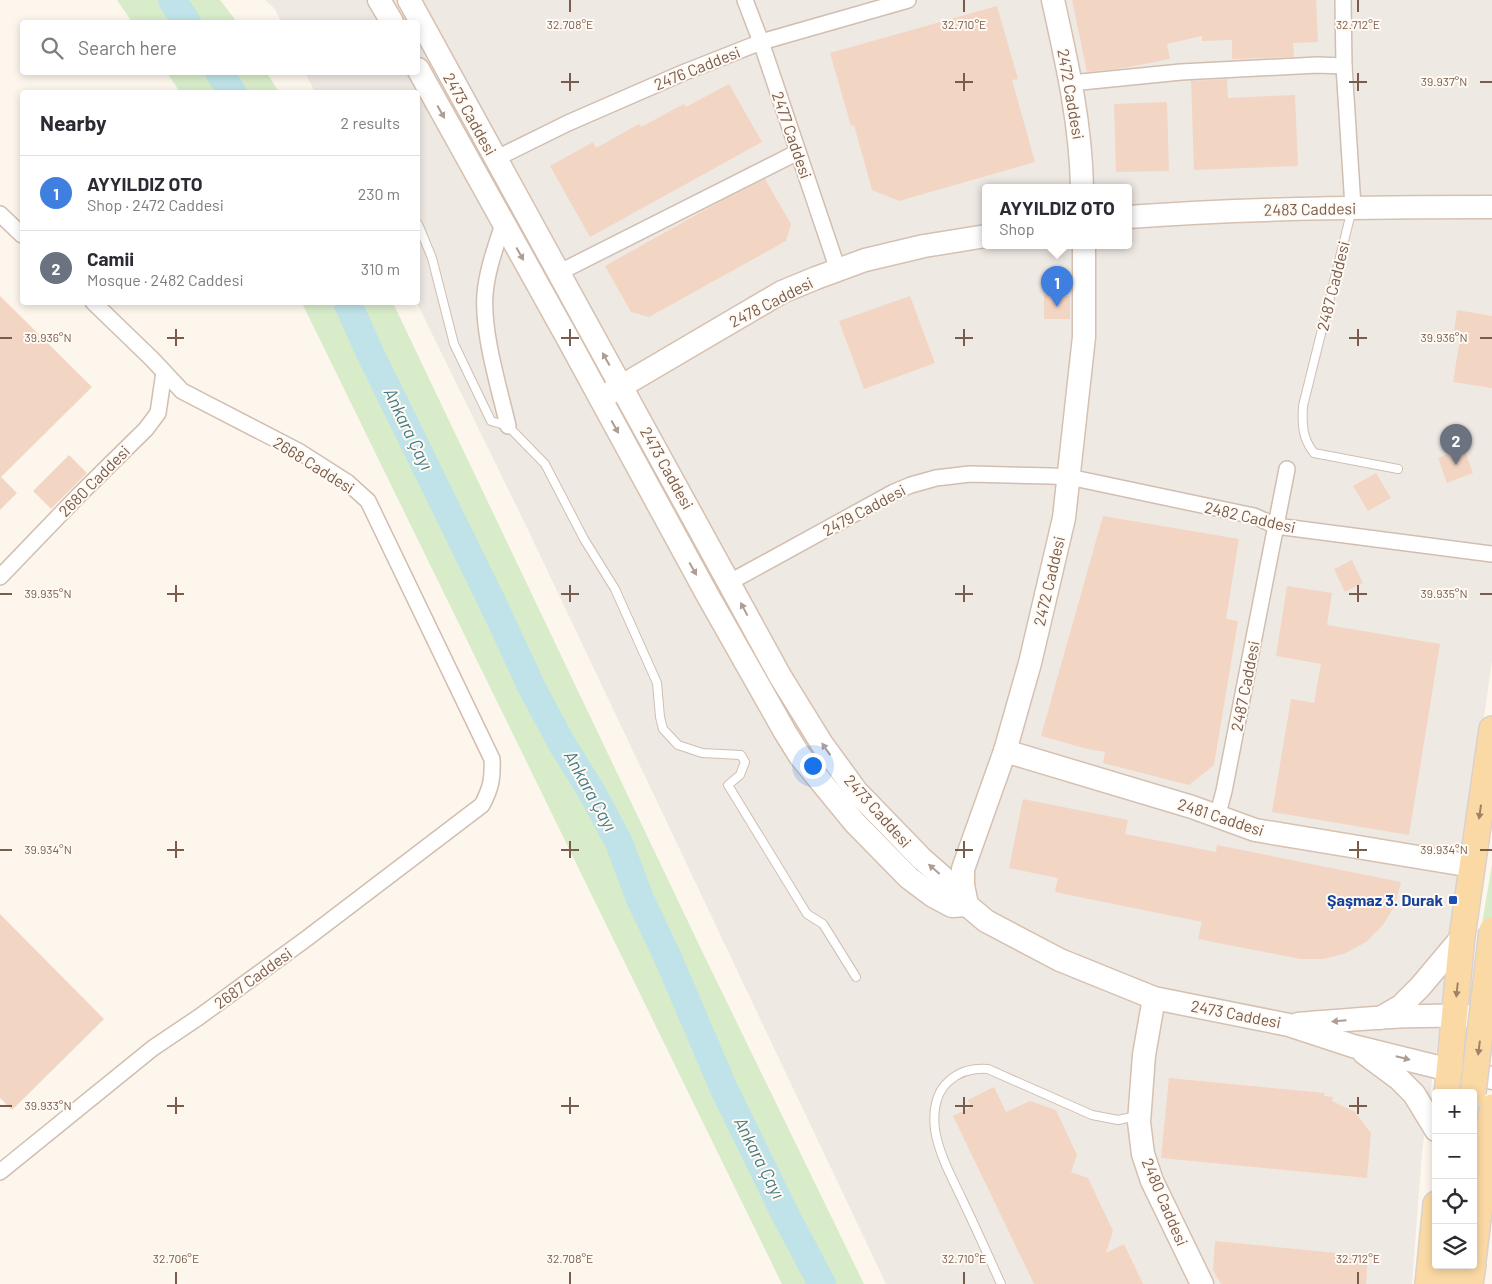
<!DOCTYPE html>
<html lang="en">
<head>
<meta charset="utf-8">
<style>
	:root { --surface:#fff; --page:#f2f2f3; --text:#2b2b33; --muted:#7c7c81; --line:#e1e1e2; --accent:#e76f51 }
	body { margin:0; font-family:Barlow,sans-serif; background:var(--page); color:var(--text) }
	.controls { position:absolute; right:15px; bottom:15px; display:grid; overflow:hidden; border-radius:5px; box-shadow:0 2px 8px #0003 }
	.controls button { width:45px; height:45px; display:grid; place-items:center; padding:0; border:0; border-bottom:1px solid var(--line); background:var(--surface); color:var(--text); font:25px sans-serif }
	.you { position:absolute; left:812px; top:765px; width:18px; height:18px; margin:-12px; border:4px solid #fff; border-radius:50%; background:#1a73e8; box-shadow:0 0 0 8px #1a73e833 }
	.badge { display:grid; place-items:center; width:32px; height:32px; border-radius:50%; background:var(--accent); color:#fff; font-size:16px; font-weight:700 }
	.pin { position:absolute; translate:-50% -41px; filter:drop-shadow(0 1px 2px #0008) }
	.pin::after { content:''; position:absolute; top:26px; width:18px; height:15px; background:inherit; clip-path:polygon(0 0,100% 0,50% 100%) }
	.popup { position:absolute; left:982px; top:184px; width:150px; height:65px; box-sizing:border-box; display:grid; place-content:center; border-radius:5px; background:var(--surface); filter:drop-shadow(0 1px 4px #0005); font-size:16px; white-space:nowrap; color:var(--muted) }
	.popup b { font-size:19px; color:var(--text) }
	.popup::after { content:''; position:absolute; left:50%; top:100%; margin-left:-10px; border:10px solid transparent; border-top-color:var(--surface) }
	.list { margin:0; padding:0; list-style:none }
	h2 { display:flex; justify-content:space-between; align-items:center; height:65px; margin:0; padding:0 20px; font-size:21px }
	h2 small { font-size:16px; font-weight:400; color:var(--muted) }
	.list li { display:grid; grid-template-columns:32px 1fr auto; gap:15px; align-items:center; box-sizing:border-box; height:75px; padding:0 20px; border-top:1px solid var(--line) }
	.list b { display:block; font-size:19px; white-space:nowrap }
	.list p { margin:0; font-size:16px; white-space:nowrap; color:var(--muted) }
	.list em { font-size:16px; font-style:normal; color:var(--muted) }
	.icon { flex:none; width:28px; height:28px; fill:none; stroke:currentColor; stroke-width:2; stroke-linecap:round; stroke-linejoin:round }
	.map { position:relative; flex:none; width:1492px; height:1284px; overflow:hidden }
	.search { position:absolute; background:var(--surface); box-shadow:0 2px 8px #0003; left:20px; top:20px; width:400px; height:55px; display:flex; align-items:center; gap:12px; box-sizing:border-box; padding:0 18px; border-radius:5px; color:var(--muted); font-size:19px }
	.panel { position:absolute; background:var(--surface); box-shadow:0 2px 8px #0003; left:20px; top:90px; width:400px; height:215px; border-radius:5px }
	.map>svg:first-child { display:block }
	.industrial { fill:#efe9e4; fill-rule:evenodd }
	.green { fill:#d8ecc9 }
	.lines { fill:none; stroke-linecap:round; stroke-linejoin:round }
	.river { stroke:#bfe3e8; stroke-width:28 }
	.building { fill:#f3d5c3 }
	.lane-casing { stroke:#d1beb0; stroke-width:10 }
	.street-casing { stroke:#d1beb0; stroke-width:18 }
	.secondary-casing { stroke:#d6c0b0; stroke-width:25 }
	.primary-casing { stroke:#dad1cd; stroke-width:28 }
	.lane { stroke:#fff; stroke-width:8 }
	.street { stroke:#fff; stroke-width:15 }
	.secondary { stroke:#fff; stroke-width:22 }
	.primary { stroke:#fbd9a5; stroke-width:25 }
	.primary-bridge-casing { stroke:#dad1cd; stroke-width:28; stroke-linecap:butt }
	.primary-bridge { stroke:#fbd9a5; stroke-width:25 }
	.oneway { fill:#af9d94 }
	.oneway2 { fill:#a18267 }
	.ticks { fill:none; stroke:#7a5c4d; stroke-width:2 }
	.transit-dot { fill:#1a4fb4; stroke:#fffaf3; stroke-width:2 }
	.labels { text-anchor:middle; stroke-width:4; stroke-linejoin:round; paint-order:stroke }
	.street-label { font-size:16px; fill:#7a5c4d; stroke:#fffaf3 }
	.transit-label { font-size:16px; font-weight:bold; fill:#164399; stroke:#fffaf3; text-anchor:end }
	.water-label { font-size:18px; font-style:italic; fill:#437c86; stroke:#fffaf3 }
	.ticks-label { font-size:12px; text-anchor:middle; fill:#7a5c4d; stroke:#fffaf3; stroke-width:4; stroke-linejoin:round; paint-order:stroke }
</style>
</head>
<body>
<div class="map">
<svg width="1492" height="1284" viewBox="0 0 1492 1284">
	<rect width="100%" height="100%" fill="#fdf6ec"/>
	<path class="industrial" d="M265,0H1492V661L1422,1152L1412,1284H886L530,534L417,303L418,92H315L305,73L418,72V22H281L275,9ZM986,188H1128V246H986Z"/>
	<g class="green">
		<path d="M117,0H220L237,22H132Z"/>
		<path d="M167,73H267L279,92H180Z"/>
		<path d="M302,303H393L702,951L864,1284H782Z"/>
		<path d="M1492,864V991L1471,990Z"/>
		<path d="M1473,1102L1483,1103L1473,1143Z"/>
	</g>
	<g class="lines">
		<g class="river">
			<path d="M172,0L187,22"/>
			<path d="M219,72L232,92"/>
			<path d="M347,302L370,353L493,604L532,688L562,744L593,794L619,843L640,899L668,958L724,1089L786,1216L822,1284"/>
		</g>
	</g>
	<g class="building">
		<path d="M1072,0H1316L1318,42L1293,43L1294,57L1232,59V40L1202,41V36L1167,44L1170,59L1124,68L1087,72Z"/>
		<path d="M997,6L1018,79L1012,80L1035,162L899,201L872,190L854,125L851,126L830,53Z"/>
		<path d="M1227,79L1228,98L1295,95L1298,166L1194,170L1191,81Z"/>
		<path d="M729,84L762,142L590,237L550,166L593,142L596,148L639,124L641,127L684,104L686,107Z"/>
		<path d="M1167,102L1169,171L1116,172L1114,104Z"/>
		<path d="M765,179L791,224L786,241L649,317L631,312L605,266L721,201Z"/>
		<path d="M1044,295L1070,296V319H1044Z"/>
		<path d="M0,296L92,387L1,477L17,493L0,510Z"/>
		<path d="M910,296L935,363L864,389L839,321Z"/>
		<path d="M1457,310L1492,316V388L1453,382L1461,332L1454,331Z"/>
		<path d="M1464,448L1473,473L1447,483L1438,458Z"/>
		<path d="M69,455L87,473L51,509L33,491Z"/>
		<path d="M1376,473L1391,498L1368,511L1353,486Z"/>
		<path d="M1103,516L1239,539L1226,619L1238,621L1214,765L1189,785L1103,763L1105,752L1087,749L1041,736Z"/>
		<path d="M1352,560L1363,583L1345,592L1334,569Z"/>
		<path d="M1287,586L1332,593L1327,625L1440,644L1409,835L1272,812L1291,699L1314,703L1321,664L1276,656Z"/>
		<path d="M1023,799L1128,820L1125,834L1216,852L1217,845L1401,882L1395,905L1383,925L1366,942L1346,953L1323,959H1300L1198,939L1202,922L1055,892L1058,878L1009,868Z"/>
		<path d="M0,914L104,1019L12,1110L0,1098Z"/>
		<path d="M1169,1078L1325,1093L1324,1096L1333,1097L1332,1101L1355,1112L1371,1133L1367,1178L1161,1158Z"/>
		<path d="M994,1087L1006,1112L1030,1101L1056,1110L1077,1155L1071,1172L1088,1178L1113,1231L1106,1253L1124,1244L1143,1284H1034L953,1116L971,1107L968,1100Z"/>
		<path d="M1215,1241L1368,1256L1366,1284H1221L1213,1270Z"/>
	</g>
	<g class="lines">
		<defs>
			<g id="lane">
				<path d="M1352,209L1303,406C1302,424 1302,438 1314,453L1398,469"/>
				<path d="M418,224L432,258L454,344L491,421L508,426L545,464L584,539L615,589L657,683L660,717L663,729L678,745L702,753L741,755L745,762L740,775L728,785L807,914L823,924L856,977"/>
				<path d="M1001,1284C988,1255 975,1226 961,1197C951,1176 939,1154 935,1130C933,1112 935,1093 949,1081C960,1071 973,1068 988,1069L1092,1115L1118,1120L1137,1116"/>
			</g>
			<g id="street">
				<path d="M745,0L761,42L838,270"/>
				<path d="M1343,0L1344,66L1353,207"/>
				<path d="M1071,83L1181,72L1317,65L1344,66"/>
				<path d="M495,159L568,123L685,72L761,42L908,0"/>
				<path d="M0,214L22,235"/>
				<path d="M503,224C496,246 487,270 485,294C482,333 499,387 508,426"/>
				<path d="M558,273L798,152"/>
				<path d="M0,577L78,496L146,429L158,413L164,372"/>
				<path d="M730,582L894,492L911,485L936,478L970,474L1051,476L1069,477L1254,516L1276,526L1492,554"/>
				<path d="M1217,817L1224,791L1287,469"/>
				<path d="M0,1172L153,1048L199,1017L306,939L482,805C491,788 493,778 492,759L368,501L347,482L300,452L182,391L152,359L93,302"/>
			</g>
			<g id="secondary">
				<path d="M379,0L392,22"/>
				<path d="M409,0L780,676L822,744L857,792L922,859L946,880L967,905L986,921L1060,960L1154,998L1289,1025L1353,1046L1466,1074L1492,1078"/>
				<path d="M1053,0C1067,63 1081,124 1082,188"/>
				<path d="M418,69L568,339L708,596L785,732L800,756L855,823L909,878L933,896L952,906L967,905"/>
				<path d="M1128,217C1250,208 1370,207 1492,207"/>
				<path d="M610,393L782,292L816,278L865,260L924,246L986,236"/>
				<path d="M1005,751L1192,807L1255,830L1472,866"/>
				<path d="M967,905L963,885V869L1005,751L1030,663L1064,518L1084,337V246"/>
				<path d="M1154,998L1144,1055L1139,1122L1143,1154L1152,1181L1202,1284"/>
				<path d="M1380,1018L1401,1006L1420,987L1462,937"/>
				<path d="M1298,1024C1362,1019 1428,1012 1492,1018"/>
				<path d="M1364,1053L1399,1079L1414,1094L1436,1130"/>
			</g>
			<g id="primary">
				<path d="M1447,1093L1462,937L1492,729"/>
				<path d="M1428,1284L1436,1204"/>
				<path d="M1450,1284L1453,1265"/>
				<path d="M1470,1284L1473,1265"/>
			</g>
		</defs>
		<use href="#lane" class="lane-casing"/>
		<use href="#street" class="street-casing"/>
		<use href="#secondary" class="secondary-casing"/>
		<use href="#primary" class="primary-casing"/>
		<use href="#lane" class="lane"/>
		<use href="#street" class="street"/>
		<use href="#secondary" class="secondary"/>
		<use href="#primary" class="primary"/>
		<defs>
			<g id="primary-bridge">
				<path d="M1473,1093L1492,930"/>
				<path d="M1473,1260L1492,1107"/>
			</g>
		</defs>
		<use href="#primary-bridge" class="primary-bridge-casing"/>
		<use href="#primary-bridge" class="primary-bridge"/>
	</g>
	<defs><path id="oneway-solid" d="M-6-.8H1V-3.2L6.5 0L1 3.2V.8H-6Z" transform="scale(1.25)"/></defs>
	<g class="oneway">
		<use href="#oneway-solid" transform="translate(441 112) rotate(61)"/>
		<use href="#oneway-solid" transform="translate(520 254) rotate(61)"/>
		<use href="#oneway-solid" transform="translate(606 359) rotate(-119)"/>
		<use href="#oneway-solid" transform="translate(615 427) rotate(61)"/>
		<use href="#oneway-solid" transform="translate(693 569) rotate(61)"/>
		<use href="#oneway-solid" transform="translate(744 609) rotate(-118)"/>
		<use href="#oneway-solid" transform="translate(826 749) rotate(-125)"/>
		<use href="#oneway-solid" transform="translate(934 869) rotate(-139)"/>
		<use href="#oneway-solid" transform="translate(1339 1021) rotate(175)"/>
		<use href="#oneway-solid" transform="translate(1403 1058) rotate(14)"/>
	</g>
	<g class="oneway2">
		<use href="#oneway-solid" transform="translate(1480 812) rotate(98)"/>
		<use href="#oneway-solid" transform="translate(1457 990) rotate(96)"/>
		<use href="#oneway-solid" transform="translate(1479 1048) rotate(97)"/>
	</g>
	<path class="ticks" d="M570,0V12M964,0V12M1358,0V12M570,73V91M964,73V91M1358,73V91M561,82H579M955,82H973M1349,82H1367M1480,82H1492M176,329V346M570,329V346M964,329V346M1358,329V346M0,338H12M167,338H184M561,338H579M955,338H973M1349,338H1367M1480,338H1492M176,585V602M570,585V602M964,585V602M1358,585V602M0,594H12M167,594H184M561,594H579M955,594H973M1349,594H1367M1480,594H1492M176,841V858M570,841V858M964,841V858M1358,841V858M0,850H12M167,850H184M561,850H579M955,850H973M1349,850H1367M1480,850H1492M176,1097V1114M570,1097V1114M964,1097V1114M1358,1097V1114M0,1106H12M167,1106H184M561,1106H579M955,1106H973M1349,1106H1367M176,1272V1284M570,1272V1284M964,1272V1284M1358,1272V1284"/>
	<rect class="transit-dot" x="1448" y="895" width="10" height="10" rx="2.5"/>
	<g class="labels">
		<g class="street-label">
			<text transform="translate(697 68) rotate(-22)" y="6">2476 Caddesi</text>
			<text transform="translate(1071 94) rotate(80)" y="6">2472 Caddesi</text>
			<text transform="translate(470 114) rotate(61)" y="6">2473 Caddesi</text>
			<text transform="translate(792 135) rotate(71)" y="6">2477 Caddesi</text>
			<text transform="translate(1310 209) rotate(-1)" y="6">2483 Caddesi</text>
			<text transform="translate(1333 286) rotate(-76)" y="6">2487 Caddesi</text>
			<text transform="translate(771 302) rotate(-27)" y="6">2478 Caddesi</text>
			<text transform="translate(314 465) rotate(32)" y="6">2668 Caddesi</text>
			<text transform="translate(667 468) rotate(61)" y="6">2473 Caddesi</text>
			<text transform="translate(94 481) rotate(-45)" y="6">2680 Caddesi</text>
			<text transform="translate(864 510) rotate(-28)" y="6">2479 Caddesi</text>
			<text transform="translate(1250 517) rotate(13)" y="6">2482 Caddesi</text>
			<text transform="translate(1049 581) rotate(-77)" y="6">2472 Caddesi</text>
			<text transform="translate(1245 686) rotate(-79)" y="6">2487 Caddesi</text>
			<text transform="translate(878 811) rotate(48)" y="6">2473 Caddesi</text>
			<text transform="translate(1221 817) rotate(18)" y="6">2481 Caddesi</text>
			<text transform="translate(253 978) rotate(-36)" y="6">2687 Caddesi</text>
			<text transform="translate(1236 1014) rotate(11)" y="6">2473 Caddesi</text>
			<text transform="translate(1165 1202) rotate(67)" y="6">2480 Caddesi</text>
		</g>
		<g class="transit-label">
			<text x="1443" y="906">Şaşmaz 3. Durak</text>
		</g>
		<g class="water-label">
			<text transform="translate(408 429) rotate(64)" y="6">Ankara Çayı</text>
			<text transform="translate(590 791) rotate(61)" y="6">Ankara Çayı</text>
			<text transform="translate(759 1158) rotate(63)" y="6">Ankara Çayı</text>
		</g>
	</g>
	<g class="ticks-label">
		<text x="570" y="29">32.708°E</text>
		<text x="964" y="29">32.710°E</text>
		<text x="1358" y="29">32.712°E</text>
		<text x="1444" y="86">39.937°N</text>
		<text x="48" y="342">39.936°N</text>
		<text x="1444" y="342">39.936°N</text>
		<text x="48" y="598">39.935°N</text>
		<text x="1444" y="598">39.935°N</text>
		<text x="48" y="854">39.934°N</text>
		<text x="1444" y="854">39.934°N</text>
		<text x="48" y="1110">39.933°N</text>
		<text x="176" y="1263">32.706°E</text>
		<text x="570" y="1263">32.708°E</text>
		<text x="964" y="1263">32.710°E</text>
		<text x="1358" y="1263">32.712°E</text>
	</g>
</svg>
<div class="controls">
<button>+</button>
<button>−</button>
<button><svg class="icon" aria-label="locate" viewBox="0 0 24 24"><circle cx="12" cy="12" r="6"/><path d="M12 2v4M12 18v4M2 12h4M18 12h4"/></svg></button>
<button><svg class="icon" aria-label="layers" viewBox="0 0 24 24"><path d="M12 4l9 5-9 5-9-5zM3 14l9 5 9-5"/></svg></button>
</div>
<div class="you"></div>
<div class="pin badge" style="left:1057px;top:307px;background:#3f7fe0">1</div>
<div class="popup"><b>AYYILDIZ OTO</b>Shop</div>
<div class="pin badge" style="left:1456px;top:465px;background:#6b7280">2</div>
<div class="search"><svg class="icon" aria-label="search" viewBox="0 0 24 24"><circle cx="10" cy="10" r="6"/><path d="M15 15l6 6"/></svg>Search here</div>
<section class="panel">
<h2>Nearby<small>2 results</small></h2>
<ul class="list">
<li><span class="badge" style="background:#3f7fe0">1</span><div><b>AYYILDIZ OTO</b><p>Shop · 2472 Caddesi</p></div><em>230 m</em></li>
<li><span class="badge" style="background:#6b7280">2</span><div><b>Camii</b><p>Mosque · 2482 Caddesi</p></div><em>310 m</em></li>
</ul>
</section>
</div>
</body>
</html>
